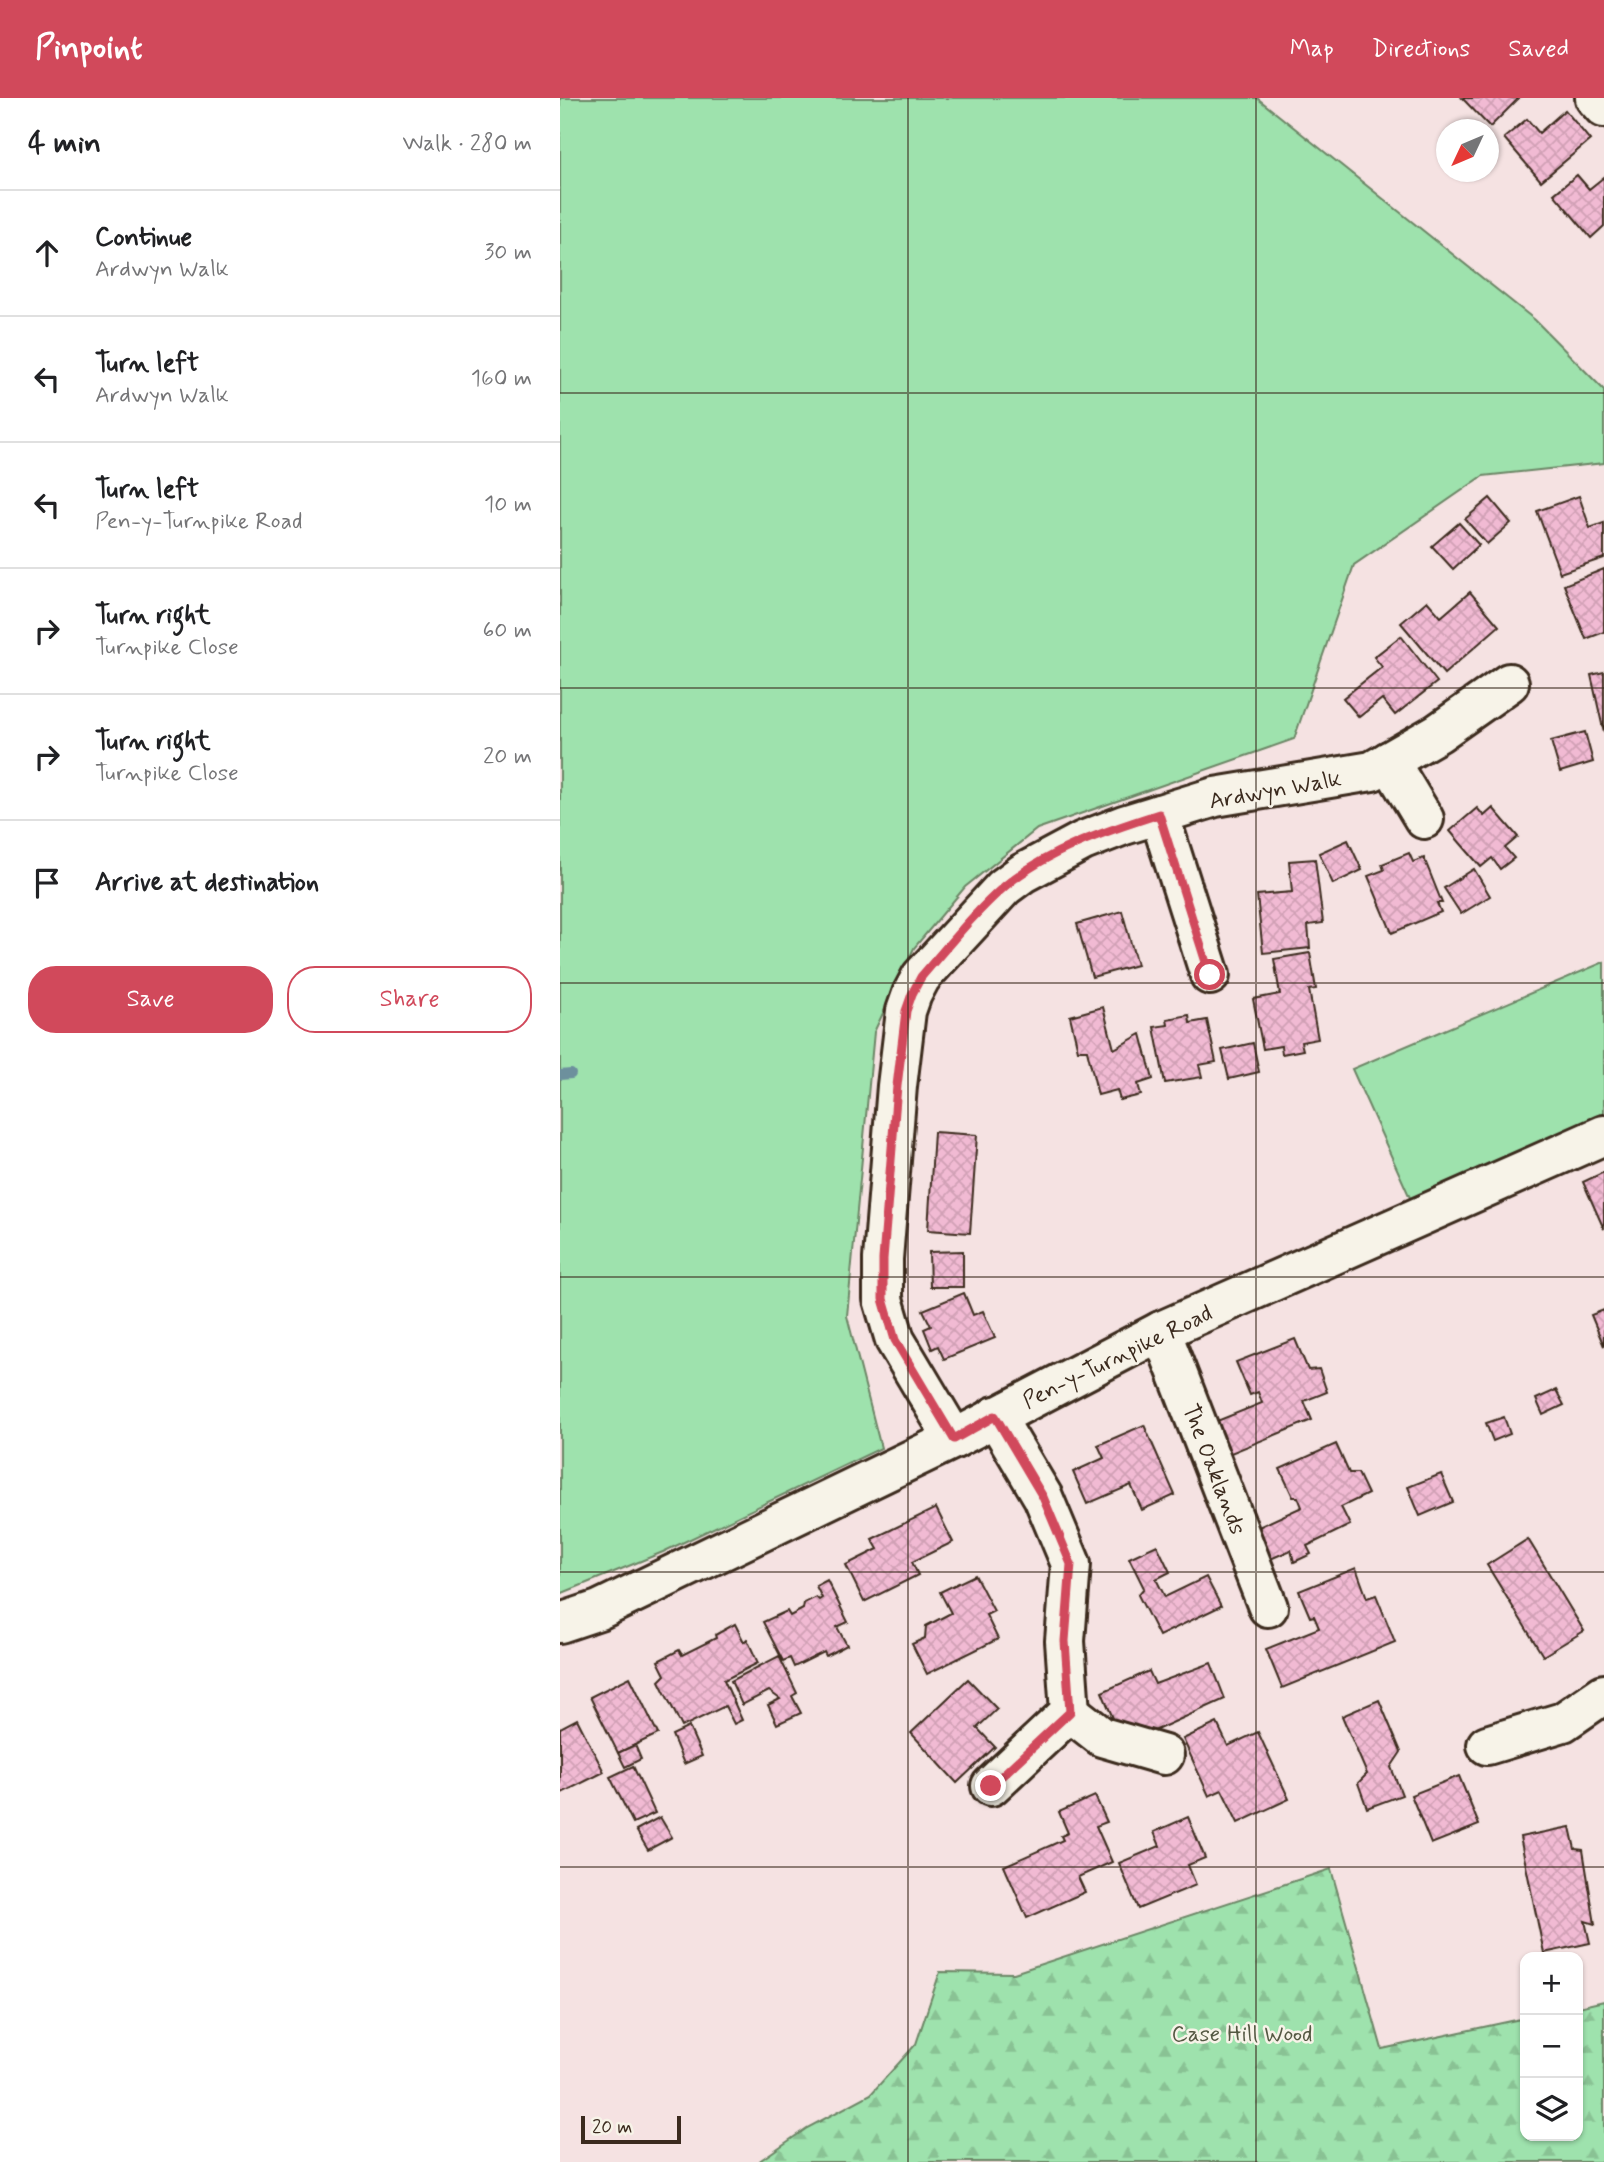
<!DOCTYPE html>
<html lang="en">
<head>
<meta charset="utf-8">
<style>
	:root { --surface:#fff; --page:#f6f6f6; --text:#202124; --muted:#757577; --line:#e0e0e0; --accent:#d1495b }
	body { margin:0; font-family:Mynerve,sans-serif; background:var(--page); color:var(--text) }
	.controls { position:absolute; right:21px; bottom:21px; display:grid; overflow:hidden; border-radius:14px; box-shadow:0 2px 5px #0004 }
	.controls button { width:63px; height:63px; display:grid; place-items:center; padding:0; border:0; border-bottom:2px solid var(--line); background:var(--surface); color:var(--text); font:35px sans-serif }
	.compass { position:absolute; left:876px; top:21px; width:63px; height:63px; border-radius:50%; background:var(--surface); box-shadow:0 2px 5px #0004; rotate:226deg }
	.scale { position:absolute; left:21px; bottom:18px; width:100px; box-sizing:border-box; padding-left:7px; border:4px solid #3b2a1e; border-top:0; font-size:19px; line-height:24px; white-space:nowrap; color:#3b2a1e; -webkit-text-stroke:5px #f7f3e8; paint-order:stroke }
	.stop { position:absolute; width:21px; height:21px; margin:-16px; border:5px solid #d1495b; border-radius:50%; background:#fff }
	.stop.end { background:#d1495b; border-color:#fff; box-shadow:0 2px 7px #0008 }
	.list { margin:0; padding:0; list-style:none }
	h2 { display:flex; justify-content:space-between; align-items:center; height:91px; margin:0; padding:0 28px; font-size:30px }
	h2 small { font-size:23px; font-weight:400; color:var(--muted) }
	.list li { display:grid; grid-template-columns:46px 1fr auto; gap:21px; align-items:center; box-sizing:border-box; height:126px; padding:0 28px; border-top:2px solid var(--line) }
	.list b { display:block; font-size:26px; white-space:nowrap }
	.list p { margin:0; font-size:23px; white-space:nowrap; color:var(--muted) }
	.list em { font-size:23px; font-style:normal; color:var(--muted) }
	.actions { display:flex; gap:14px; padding:21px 28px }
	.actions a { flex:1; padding:16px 0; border:2px solid var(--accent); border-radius:28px; text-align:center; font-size:24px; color:var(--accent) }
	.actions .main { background:var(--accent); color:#fff }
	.icon { flex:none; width:38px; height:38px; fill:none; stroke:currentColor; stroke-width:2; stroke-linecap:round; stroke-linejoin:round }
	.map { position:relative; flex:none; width:1044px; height:2064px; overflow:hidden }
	header { display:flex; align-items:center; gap:42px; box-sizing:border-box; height:98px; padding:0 35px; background:var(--accent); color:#fff }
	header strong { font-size:33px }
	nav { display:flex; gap:38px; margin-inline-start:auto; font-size:24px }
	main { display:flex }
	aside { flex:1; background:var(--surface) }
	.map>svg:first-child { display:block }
	.grass { fill:#9ee2ad; stroke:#6c8666; stroke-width:2 }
	.forest { fill:url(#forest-firs); stroke:#6c8666; stroke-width:2 }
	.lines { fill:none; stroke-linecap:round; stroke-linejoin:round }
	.stream { stroke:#6d909d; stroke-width:10 }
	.building { fill:url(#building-cross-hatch); stroke:#3b2a1e; stroke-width:2 }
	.minor-casing { stroke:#3b2a1e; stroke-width:44 }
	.minor { stroke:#f7f3e8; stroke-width:38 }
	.route { stroke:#d1495b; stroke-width:9 }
	.grid { fill:none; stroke:#3b2a1e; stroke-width:2; stroke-opacity:0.55 }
	.labels { text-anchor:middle; stroke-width:5; stroke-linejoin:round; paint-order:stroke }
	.street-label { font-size:23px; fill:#3b2a1e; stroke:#f7f3e8 }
	.park-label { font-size:23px; fill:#545842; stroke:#f7f3e8 }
</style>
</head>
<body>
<header>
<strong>Pinpoint</strong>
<nav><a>Map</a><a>Directions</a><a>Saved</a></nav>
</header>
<main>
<aside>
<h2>4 min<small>Walk · 280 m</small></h2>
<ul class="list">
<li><svg class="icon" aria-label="ahead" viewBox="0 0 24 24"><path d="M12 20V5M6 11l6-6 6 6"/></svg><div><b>Continue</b><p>Ardwyn Walk</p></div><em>30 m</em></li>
<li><svg class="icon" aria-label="left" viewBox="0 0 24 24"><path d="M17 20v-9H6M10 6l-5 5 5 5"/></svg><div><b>Turn left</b><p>Ardwyn Walk</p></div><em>160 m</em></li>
<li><svg class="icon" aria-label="left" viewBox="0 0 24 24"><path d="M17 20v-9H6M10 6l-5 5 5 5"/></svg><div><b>Turn left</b><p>Pen-y-Turnpike Road</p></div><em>10 m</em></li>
<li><svg class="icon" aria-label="right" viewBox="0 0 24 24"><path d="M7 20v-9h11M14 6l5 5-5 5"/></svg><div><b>Turn right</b><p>Turnpike Close</p></div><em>60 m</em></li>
<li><svg class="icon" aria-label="right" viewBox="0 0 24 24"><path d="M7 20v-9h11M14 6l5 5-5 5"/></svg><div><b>Turn right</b><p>Turnpike Close</p></div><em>20 m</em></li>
<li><svg class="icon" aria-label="arrive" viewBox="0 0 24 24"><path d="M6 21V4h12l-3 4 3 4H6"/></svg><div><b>Arrive at destination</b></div></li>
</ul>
<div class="actions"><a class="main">Save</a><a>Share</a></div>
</aside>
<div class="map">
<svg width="1044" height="2064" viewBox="0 0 1044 2064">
	<defs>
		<pattern id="forest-firs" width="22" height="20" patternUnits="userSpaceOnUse" patternTransform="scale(1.75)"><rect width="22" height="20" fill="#9ee2ad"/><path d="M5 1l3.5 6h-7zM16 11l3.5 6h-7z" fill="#89c294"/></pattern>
		<pattern id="building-cross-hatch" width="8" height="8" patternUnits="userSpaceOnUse" patternTransform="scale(1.75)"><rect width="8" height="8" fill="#f1bad3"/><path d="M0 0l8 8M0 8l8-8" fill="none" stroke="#d0a0b5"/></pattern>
	</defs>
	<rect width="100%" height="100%" fill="#f5e2e2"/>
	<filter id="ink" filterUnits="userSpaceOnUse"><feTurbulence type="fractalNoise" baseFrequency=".0143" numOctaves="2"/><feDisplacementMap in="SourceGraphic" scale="14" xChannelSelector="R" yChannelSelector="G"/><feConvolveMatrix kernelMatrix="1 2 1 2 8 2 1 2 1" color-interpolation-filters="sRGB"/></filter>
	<g filter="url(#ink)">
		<g class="grass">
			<path d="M0,0H697L975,222L1044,292V365L923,378L794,467L734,641L477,731L405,789L354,850L314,934L287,1218L321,1350L103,1454L0,1496Z"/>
			<path d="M1044,864V1016L851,1102L792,971Z"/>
		</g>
		<path class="forest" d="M771,1771L822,1951L965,1920V2038H1018V1909L1044,1903V2064H198L247,2030L311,1996L356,1946L380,1874L454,1875Z"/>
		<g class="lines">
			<path class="stream" d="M0,977L11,976"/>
		</g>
		<g class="building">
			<path d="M902,0H959L930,29Z"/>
			<path d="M1005,12L1030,42L981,83L944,40L967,21L979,35Z"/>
			<path d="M1017,77L1029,91L1044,79V128L1031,140L994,96Z"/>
			<path d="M1019,398L1030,430L1044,425V460L1000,475L977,413Z"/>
			<path d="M930,400L951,425L927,446L905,421Z"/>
			<path d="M899,425L919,447L893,471L872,448Z"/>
			<path d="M1044,471V534L1026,541L1004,487Z"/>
			<path d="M910,494L939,528L884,576L841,525L867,503L881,519Z"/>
			<path d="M841,538L877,584L835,617L822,601L799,619L783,600L822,569L814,559Z"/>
			<path d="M1044,574V635L1031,577Z"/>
			<path d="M1025,634L1033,664L1000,674L991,643Z"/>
			<path d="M917,710L924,718L933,710L958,739L945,750L954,760L940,771L932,760L921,769L890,733Z"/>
			<path d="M788,742L802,772L773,786L759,755Z"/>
			<path d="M849,755L853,764L864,760L882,805H877L881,814L832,835L808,778L824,772L822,766Z"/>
			<path d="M755,761L763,825L748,827L750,850L703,855L697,797L732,794L729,763Z"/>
			<path d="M914,771L930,798L901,816L884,790Z"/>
			<path d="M562,813L577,867L532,879L517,826Z"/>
			<path d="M750,855L756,891L749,892L758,941L741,944L743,952L722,956L721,948L703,951L693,901L720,896L714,861Z"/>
			<path d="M543,909L554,951L581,936L593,981L578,986L581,997L560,1002L557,992L538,997L527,952H518L510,918Z"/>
			<path d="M629,917L630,925L647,922L656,964L639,967L642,979L605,985L594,929L608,927L607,921Z"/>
			<path d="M693,945L699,974L669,981L662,952Z"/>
			<path d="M374,1034L417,1037L410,1135L368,1132Z"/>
			<path d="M1044,1074V1131L1023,1084Z"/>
			<path d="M403,1153V1189H370L369,1154Z"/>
			<path d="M404,1195L413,1217L423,1213L435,1240L384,1261L378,1248L372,1251L364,1231L371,1228L363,1212Z"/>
			<path d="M1044,1212V1248L1031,1217Z"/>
			<path d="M735,1241L748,1272L759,1271L767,1294L744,1303L752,1322L666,1357L652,1325L702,1305L698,1294L690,1297L676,1264Z"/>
			<path d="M996,1292L1004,1307L983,1317L976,1301Z"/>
			<path d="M944,1319L950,1336L933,1343L926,1325Z"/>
			<path d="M584,1327L615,1397L582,1412L571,1387L527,1406L513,1374L544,1360L538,1347Z"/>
			<path d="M776,1346L789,1375H798L808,1396L781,1409L790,1427L747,1448L751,1456L734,1464L731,1452L706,1463L692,1432L742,1409L738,1399H733L720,1371Z"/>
			<path d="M881,1376L893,1404L860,1418L848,1389Z"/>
			<path d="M376,1410L393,1444L352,1464L358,1477L304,1504L286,1467L318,1451L312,1441Z"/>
			<path d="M968,1441L1024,1533L983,1558L927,1467Z"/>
			<path d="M597,1447L610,1474L596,1481L605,1499L646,1479L661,1508L599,1538L578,1497L584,1490L569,1460Z"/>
			<path d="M796,1470L807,1500L816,1497L835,1544L722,1590L706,1551L759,1530L754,1518L750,1519L739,1493Z"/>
			<path d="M415,1477L434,1513L426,1517L438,1541L367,1576L352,1546L365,1540L366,1528L391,1515L380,1494Z"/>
			<path d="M267,1482L288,1524L277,1529L287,1547L266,1558L264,1554L234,1569L230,1560L223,1563L203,1524L227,1513L230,1518L243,1511L244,1505L256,1499L259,1502L262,1500L256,1488Z"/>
			<path d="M175,1526L184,1544L187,1541L198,1565L164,1582L182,1622L174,1626L165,1608L122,1629L99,1583L105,1577L98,1563L119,1552L122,1557L156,1540L155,1537Z"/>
			<path d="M219,1558L237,1595L232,1598L241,1615L217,1626L208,1607L220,1601L209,1593L182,1607L171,1583Z"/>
			<path d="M651,1565L665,1601L574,1642L557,1630L542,1594L589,1573L595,1586Z"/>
			<path d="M70,1579L98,1636L58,1655L30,1599Z"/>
			<path d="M408,1581L437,1611L417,1630L435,1649L397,1685L351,1635Z"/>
			<path d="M819,1602L841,1654L831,1669L842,1697L807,1710L798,1685L807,1676L782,1618Z"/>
			<path d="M17,1621L44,1674L0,1696V1630Z"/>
			<path d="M657,1625L668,1648L698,1634L729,1701L678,1725L662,1692L649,1698L623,1641Z"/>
			<path d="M129,1629L142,1658L124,1666L112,1637Z"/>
			<path d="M75,1647L81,1661L65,1669L58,1655Z"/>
			<path d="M73,1668L95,1715L73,1725L50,1679Z"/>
			<path d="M899,1678L919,1727L871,1746L851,1697Z"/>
			<path d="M535,1698L547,1724L536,1728L552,1764L518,1779L525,1794L467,1820L444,1768L503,1742L501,1738L508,1735L499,1714Z"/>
			<path d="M100,1719L112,1739L88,1752L76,1732Z"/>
			<path d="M628,1719L645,1760L628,1767L636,1787L578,1811L559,1765L600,1748L594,1734Z"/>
			<path d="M1010,1729L1015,1751L1023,1752L1035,1826L1025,1823L1030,1845L984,1855L960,1739Z"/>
		</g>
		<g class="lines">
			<defs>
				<g id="minor">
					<path d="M1035,0L1044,10"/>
					<path d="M829,663L864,721"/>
					<path d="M599,716L650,877"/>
					<path d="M601,1233L708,1509"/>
					<path d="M394,1341L335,1242L323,1201V1161L337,988L346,913L352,896L361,879L444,789L463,775L523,743L564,727L655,699L812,673L878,635L949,585"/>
					<path d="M0,1525L39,1512L394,1341L601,1233L1044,1037"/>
					<path d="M510,1614L542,1639L604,1657"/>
					<path d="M927,1647L1003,1624L1044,1596"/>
					<path d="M431,1688L510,1614L505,1543L511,1466L483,1399L435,1318"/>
				</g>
			</defs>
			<use href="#minor" class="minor-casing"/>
			<use href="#minor" class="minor"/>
		</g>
	</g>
	<g class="lines" filter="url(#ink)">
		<path class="route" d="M431,1688L510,1614L505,1543L511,1466L483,1399L435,1318L394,1341L335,1242L323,1201V1161L337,988L346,913L352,896L361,879C388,848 414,815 445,788C488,752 546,733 599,716L650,877"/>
	</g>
	<path class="grid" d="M348,0V2064M696,0V2064M0,295H1044M0,590H1044M0,885H1044M0,1179H1044M0,1474H1044M0,1769H1044"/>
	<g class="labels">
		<g class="street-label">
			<text transform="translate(715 691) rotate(-10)" y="8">Ardwyn Walk</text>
			<text transform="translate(557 1258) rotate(-26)" y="8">Pen-y-Turnpike Road</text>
			<text transform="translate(655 1371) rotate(69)" y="8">The Oaklands</text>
		</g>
		<g class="park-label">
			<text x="682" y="1943">Case Hill Wood</text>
		</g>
	</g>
</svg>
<div class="controls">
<button>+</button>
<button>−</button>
<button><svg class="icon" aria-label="layers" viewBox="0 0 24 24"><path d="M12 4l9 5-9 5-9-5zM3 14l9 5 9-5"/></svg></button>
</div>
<svg class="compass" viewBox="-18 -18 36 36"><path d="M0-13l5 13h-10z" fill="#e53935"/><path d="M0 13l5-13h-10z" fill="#757577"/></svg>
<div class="scale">20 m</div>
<div class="stop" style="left:650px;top:877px"></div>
<div class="stop end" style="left:431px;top:1688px"></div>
</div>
</main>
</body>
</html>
